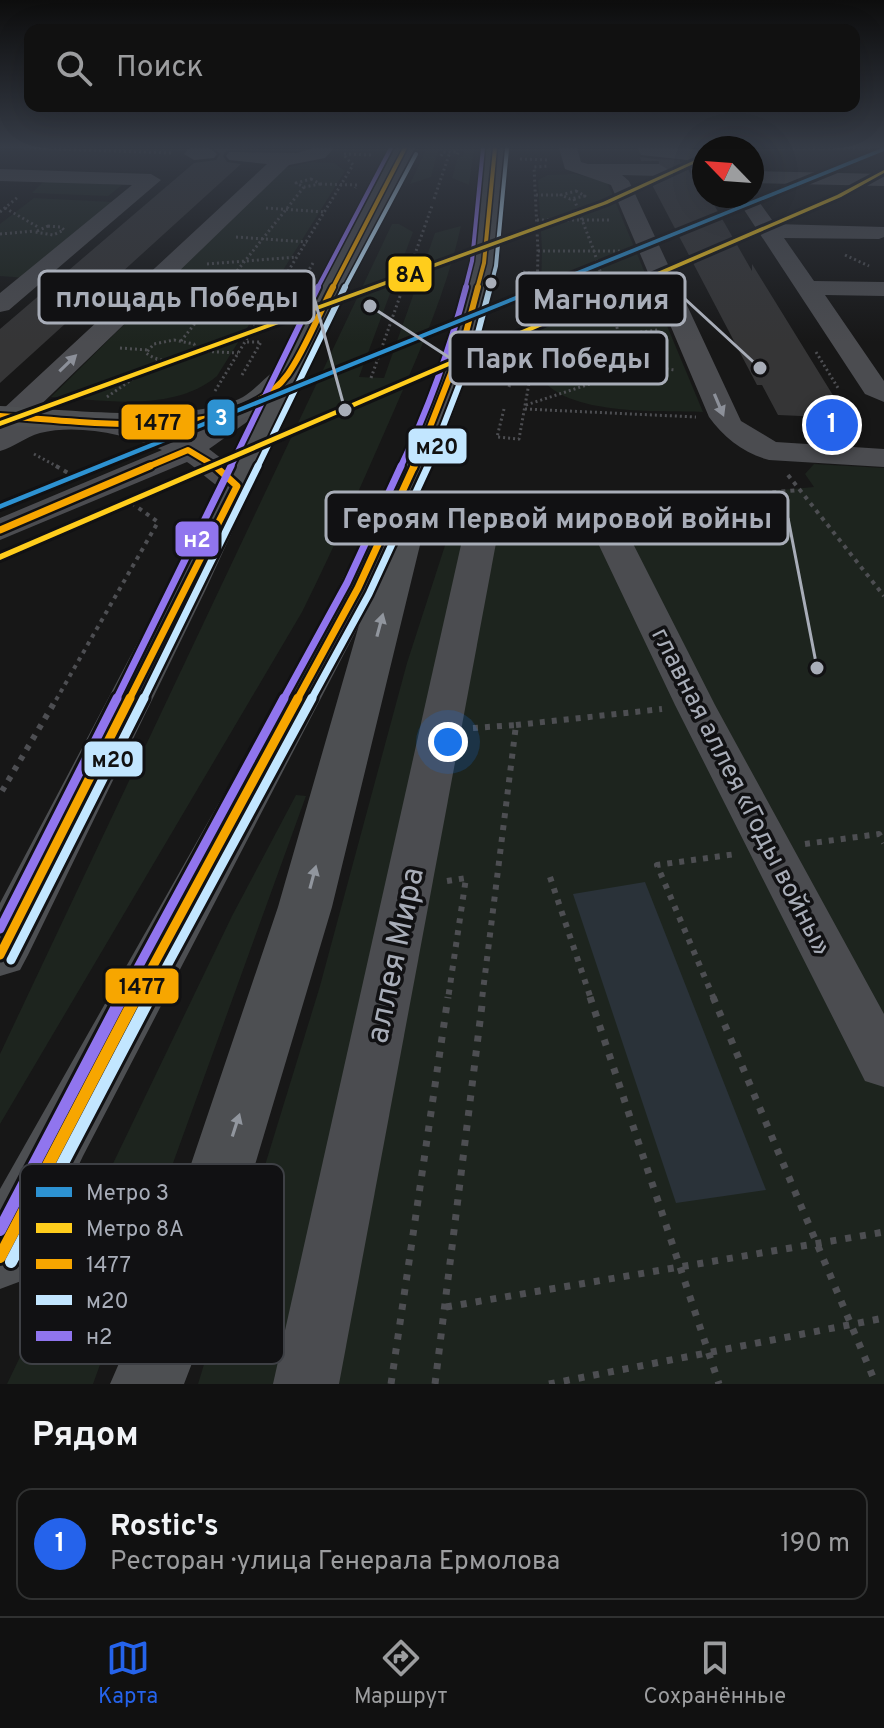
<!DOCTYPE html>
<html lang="ru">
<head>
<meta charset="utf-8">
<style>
	:root { --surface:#111; --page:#1a1a1a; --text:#f1f3f6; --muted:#9c9d9f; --line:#303131; --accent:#2563eb }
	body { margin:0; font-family:Overpass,sans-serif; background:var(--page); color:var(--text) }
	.compass { position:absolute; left:692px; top:136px; width:72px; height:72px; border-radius:50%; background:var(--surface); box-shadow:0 8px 32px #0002; rotate:295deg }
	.you { position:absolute; left:448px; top:742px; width:28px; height:28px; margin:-20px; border:6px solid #fff; border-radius:50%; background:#1a73e8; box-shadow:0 0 0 12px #1a73e833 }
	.badge { display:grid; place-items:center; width:52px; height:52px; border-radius:50%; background:var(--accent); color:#fff; font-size:26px; font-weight:700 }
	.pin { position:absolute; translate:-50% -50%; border:4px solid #fff; box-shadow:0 2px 8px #0006 }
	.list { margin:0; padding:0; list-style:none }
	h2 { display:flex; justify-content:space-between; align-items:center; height:104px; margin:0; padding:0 32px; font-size:34px }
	h2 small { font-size:26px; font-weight:400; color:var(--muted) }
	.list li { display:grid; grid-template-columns:52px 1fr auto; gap:24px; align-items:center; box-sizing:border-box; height:112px; margin:0 16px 16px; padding:0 16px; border:2px solid var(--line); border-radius:16px }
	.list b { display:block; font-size:30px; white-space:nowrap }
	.list p { margin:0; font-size:26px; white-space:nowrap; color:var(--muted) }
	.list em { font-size:26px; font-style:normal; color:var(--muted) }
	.icon { flex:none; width:44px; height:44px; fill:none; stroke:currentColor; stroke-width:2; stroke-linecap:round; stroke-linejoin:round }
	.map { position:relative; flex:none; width:884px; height:1384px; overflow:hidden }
	.search { position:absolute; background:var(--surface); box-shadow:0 8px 32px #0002; left:24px; right:24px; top:24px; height:88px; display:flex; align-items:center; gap:20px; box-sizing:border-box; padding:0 28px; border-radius:16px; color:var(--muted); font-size:30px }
	.sheet { height:232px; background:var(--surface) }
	nav { display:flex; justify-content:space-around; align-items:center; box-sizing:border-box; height:112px; border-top:2px solid var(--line); background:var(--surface); font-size:22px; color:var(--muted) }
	nav a { display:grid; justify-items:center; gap:4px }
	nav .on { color:var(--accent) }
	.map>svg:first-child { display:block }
	.green { fill:#1d241e }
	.water { fill:#2a3239 }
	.building { fill:#353536 }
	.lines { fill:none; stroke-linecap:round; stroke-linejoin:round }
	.minor-tunnel { stroke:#343537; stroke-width:21; stroke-dasharray:21 11; stroke-linecap:butt }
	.path-far3 { stroke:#4d4e52; stroke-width:3; stroke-dasharray:2 3; stroke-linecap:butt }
	.path-far2 { stroke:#4d4e52; stroke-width:4; stroke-dasharray:4 5; stroke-linecap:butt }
	.path-far1 { stroke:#4d4e52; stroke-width:6; stroke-dasharray:5 7; stroke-linecap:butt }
	.path { stroke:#4d4e52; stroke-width:7; stroke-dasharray:6 9; stroke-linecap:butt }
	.minor { fill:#4b4c50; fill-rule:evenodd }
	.major { fill:#4d4f52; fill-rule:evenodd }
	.bus-1-far4-casing { stroke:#111113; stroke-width:7 }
	.bus-1-far3-casing { stroke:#111113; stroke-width:10 }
	.bus-1-far2-casing { stroke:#111113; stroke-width:12 }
	.bus-1-far1-casing { stroke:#111113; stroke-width:15 }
	.bus-1-casing { stroke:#111113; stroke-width:18 }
	.bus-2-far4-casing { stroke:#111113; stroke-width:7 }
	.bus-2-far3-casing { stroke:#111113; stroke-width:10 }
	.bus-2-far2-casing { stroke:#111113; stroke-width:12 }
	.bus-2-far1-casing { stroke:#111113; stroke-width:15 }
	.bus-2-casing { stroke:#111113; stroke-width:18 }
	.bus-3-far4-casing { stroke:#111113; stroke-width:7 }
	.bus-3-far3-casing { stroke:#111113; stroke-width:10 }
	.bus-3-far2-casing { stroke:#111113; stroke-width:12 }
	.bus-3-far1-casing { stroke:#111113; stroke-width:15 }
	.bus-3-casing { stroke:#111113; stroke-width:18 }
	.bus-1-far4 { stroke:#f7a600; stroke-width:4 }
	.bus-1-far3 { stroke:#f7a600; stroke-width:6 }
	.bus-1-far2 { stroke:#f7a600; stroke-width:7 }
	.bus-1-far1 { stroke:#f7a600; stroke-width:9 }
	.bus-1 { stroke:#f7a600; stroke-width:12 }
	.bus-2-far4 { stroke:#c2e6ff; stroke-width:4 }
	.bus-2-far3 { stroke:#c2e6ff; stroke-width:6 }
	.bus-2-far2 { stroke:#c2e6ff; stroke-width:7 }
	.bus-2-far1 { stroke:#c2e6ff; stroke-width:9 }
	.bus-2 { stroke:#c2e6ff; stroke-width:12 }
	.bus-3-far4 { stroke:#9075ee; stroke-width:4 }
	.bus-3-far3 { stroke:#9075ee; stroke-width:6 }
	.bus-3-far2 { stroke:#9075ee; stroke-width:7 }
	.bus-3-far1 { stroke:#9075ee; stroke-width:9 }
	.bus-3 { stroke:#9075ee; stroke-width:12 }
	.metro-1-casing { stroke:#111113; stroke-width:6 }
	.metro-2-casing { stroke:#111113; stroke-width:6 }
	.metro-1 { fill:#2d92d2; fill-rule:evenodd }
	.metro-2 { fill:#ffcd1c; fill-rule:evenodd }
	.oneway { fill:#8c9099 }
	.oneway2 { fill:#91969e }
	.bus-dot { fill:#a8adb8; stroke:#111113; stroke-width:3 }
	.labels { text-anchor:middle; stroke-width:7; stroke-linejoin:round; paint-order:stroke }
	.street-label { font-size:26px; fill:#a8adb8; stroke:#111113 }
	.near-street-label { font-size:32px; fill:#a8adb8; stroke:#111113 }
	.key { fill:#111113; stroke:#3e4045; stroke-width:2 }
	.key-label { font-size:22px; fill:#a8adb8 }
	.leader { fill:none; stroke:#a8adb8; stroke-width:3 }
	.callout-dot { fill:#a8adb8; stroke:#111113; stroke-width:3 }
	.callout { fill:#111113; stroke:#a8adb8; stroke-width:3 }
	.callout-label { font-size:28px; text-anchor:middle; font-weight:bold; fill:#a8adb8 }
	.line-badge { stroke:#111113; stroke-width:3 }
	.badge-label { font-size:22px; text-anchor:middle; font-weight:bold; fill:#fff }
	.pale-badge-label { font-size:22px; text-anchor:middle; font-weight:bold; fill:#111 }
</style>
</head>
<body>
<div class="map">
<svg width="884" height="1384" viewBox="0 0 884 1384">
	<rect width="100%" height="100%" fill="#171717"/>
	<g class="green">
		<path d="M427,148H474L469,185L452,178L458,157H462L464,151L438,150L431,177L410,184Z"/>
		<path d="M311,162L334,163L345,171L217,376C173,413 103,400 51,397L281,169Z"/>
		<path d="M576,174L607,182L703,412C660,410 565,417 539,375L542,250L538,180L548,175Z"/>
		<path d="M49,181L121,185H122L108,196L32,193L42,183Z"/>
		<path d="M34,198L113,202L26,278L0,276V224Z"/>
		<path d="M392,224H399L413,232L359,377L384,378L435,233L461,226C446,294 417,358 389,422C361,486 333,550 302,612L0,1124V1054Z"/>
		<path d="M814,464L884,468V1384H198L320,986L407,663L450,530L456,519L814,487L805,474Z"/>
		<path d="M296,795L306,796L93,1384H7L232,916Z"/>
	</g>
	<path class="water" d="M645,882L766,1190L676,1203L573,894Z"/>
	<g class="building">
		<path d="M214,148H259L227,150L223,156L227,162L241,164L0,383V329L194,163L216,160L220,154Z"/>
		<path d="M640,157L685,163L697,187H704V196H709L752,271V264L847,418L778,415L762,385H757L649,179H661L672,169L661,161H641Z"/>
	</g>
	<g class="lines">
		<path class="minor-tunnel" d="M659,170H692"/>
		<g class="path-far3">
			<path d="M24,148L173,153"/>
			<path d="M778,148L884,149"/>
			<path d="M344,154L374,155"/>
			<path d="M441,156L443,152H458L457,156"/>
			<path d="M520,159L550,160"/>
			<path d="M311,179L320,184L304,187L296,183Z"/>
			<path d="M320,184L357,185L355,188"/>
			<path d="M576,191L585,196L570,199L561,195Z"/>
			<path d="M536,195H561"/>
			<path d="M434,199L450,152"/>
			<path d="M574,199L594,251L627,361"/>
			<path d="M5,208L38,227"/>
			<path d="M266,208L325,212"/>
			<path d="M0,212L18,197"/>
			<path d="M537,220H612"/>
			<path d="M48,226L61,227L64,230L53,235L35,232Z"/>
			<path d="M0,234L35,231"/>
			<path d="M236,237L307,242"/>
			<path d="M538,251H625"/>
			<path d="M845,255L869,266"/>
			<path d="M207,264L297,257"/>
			<path d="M523,272L641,288"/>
			<path d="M161,307L259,320"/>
			<path d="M267,307L287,308L313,263"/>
			<path d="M174,340L194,344L197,351C181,362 162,365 146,353L154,344Z"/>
			<path d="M181,341L304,187"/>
			<path d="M536,344L658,330"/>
			<path d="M120,348L147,350"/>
			<path d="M197,351L238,353"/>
			<path d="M816,352L838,388"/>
			<path d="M516,361L607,368"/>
			<path d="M657,371C647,385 627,381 612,377L607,368C630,354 651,368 675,370"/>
			<path d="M242,375L261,342H246"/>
			<path d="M371,378L432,206"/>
			<path d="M509,387L514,368"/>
			<path d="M215,391L353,165L344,155"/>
			<path d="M107,397L158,361"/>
			<path d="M526,405L611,377"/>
			<path d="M504,409L497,437L519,439L536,344L538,251L534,167L549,166"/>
			<path d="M525,409L696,417"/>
			<path d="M34,454L60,468"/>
		</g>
		<g class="path-far2">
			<path d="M56,466L70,474"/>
			<path d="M788,475L884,596"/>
			<path d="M629,505L799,490"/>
			<path d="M510,515L575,510"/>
			<path d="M56,700L158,522L133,504"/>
		</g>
		<g class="path-far1">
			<path d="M516,725L662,709"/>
			<path d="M473,728L516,725L482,999"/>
			<path d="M2,791L57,698"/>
			<path d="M805,844L879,834L884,843"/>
			<path d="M550,877L591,999"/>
			<path d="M447,881L466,878L448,999"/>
			<path d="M714,999L657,865L736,854"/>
		</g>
		<g class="path">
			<path d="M590,997L719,1384"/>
			<path d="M713,997L876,1384"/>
			<path d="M446,1307L884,1232"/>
			<path d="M391,1384L448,997"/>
			<path d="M435,1384L483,997"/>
			<path d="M549,1384L884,1318"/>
		</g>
		<g class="minor">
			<path d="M189,148H209L217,154L214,158L194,160L184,154Z"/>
			<path d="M313,148H334L325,158L289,165L26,419C77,405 138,417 186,438L245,397L255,394L265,397L269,403L265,409L209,449L248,479L253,486L248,493C223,499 207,475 187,462L0,540V518L162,450C126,434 78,424 40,433C25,437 15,447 0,451V429L8,424L0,420L2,410L267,164L229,160L226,156L229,152L297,153Z"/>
			<path d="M559,148H577L581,162L588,164H659L669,170L659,176L622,175L629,181L741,421L776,442L884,449V467L769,460C745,454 723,437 709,417L611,185L565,169Z"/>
			<path d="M638,148H688L702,152L704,175L693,174L687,160L641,155Z"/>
			<path d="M0,169L151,174L161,180L9,310L0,312V293L132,185L0,181Z"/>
			<path d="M752,171L884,174V186L752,183Z"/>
			<path d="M752,192L775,224L884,227V237L879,239L784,238L814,281L884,282V296L825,295L884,381V402L865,394L735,196H752Z"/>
			<path d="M602,506L614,509L619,516L715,705L884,1014V1087L865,1081L675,705L585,516L590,509Z"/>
			<path d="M482,517L494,520L499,527L339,1384H273L465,527L470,520Z"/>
		</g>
		<g class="major">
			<path d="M395,148H415L342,291L206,589L28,955L20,970L0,976V903L166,589L254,414L212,429L166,432L0,426V406C62,409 191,425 243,397C255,390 264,378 276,370Z"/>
			<path d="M485,148H505C502,186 503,226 497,264C481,358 440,447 402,534L414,537L420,545L332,907L209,1319L184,1384H110L140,1315L278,907L359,625L83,1156L24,1280L0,1289V1189L280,695L338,588L414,433L450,340L471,263Z"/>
		</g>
		<defs>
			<g id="bus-1-far4">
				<path d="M332,289L405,148"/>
				<path d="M477,289L484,263L495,148"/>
			</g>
			<g id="bus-1-far3">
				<path d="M0,416C78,420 236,447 288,374C306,348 318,315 333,287"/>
				<path d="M145,468L188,450L218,468"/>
				<path d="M414,468L464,340L478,287"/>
			</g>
			<g id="bus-1-far2">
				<path d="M0,530L150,466"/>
				<path d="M129,700L237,486L215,466"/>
				<path d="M297,700L358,588L414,466"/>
			</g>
			<g id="bus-1-far1">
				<path d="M0,955L130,698"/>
				<path d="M135,999L298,698"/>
			</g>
			<path id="bus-1" d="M0,1257L136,997"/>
			<g id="bus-2-far4">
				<path d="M344,289L416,154"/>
				<path d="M490,289L496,266L507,149"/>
			</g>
			<g id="bus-2-far3">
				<path d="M257,468L345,287"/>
				<path d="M427,468L475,344L490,287"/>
			</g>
			<g id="bus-2-far2">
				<path d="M143,700L258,466"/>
				<path d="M311,700L369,594L428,466"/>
			</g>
			<g id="bus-2-far1">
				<path d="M11,960L144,698"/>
				<path d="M149,999L312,698"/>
			</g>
			<path id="bus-2" d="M11,1262L150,997"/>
			<g id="bus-3-far4">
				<path d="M317,289L391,148"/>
				<path d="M465,289L472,261L483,148"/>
			</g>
			<g id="bus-3-far3">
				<path d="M230,468L318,287"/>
				<path d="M400,468C428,410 450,349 466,287"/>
			</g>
			<g id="bus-3-far2">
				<path d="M116,700L231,466"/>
				<path d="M283,700L347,583L401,466"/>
			</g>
			<g id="bus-3-far1">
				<path d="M0,929L117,698"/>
				<path d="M121,999L284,698"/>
			</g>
			<path id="bus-3" d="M0,1230L122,997"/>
		</defs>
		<use href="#bus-1-far4" class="bus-1-far4-casing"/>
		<use href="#bus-1-far3" class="bus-1-far3-casing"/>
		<use href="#bus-1-far2" class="bus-1-far2-casing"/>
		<use href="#bus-1-far1" class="bus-1-far1-casing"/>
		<use href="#bus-1" class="bus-1-casing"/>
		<use href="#bus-2-far4" class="bus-2-far4-casing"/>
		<use href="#bus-2-far3" class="bus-2-far3-casing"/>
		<use href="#bus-2-far2" class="bus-2-far2-casing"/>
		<use href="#bus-2-far1" class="bus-2-far1-casing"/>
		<use href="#bus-2" class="bus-2-casing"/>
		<use href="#bus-3-far4" class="bus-3-far4-casing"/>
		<use href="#bus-3-far3" class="bus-3-far3-casing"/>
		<use href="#bus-3-far2" class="bus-3-far2-casing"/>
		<use href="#bus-3-far1" class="bus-3-far1-casing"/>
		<use href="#bus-3" class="bus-3-casing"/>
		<use href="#bus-1-far4" class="bus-1-far4"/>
		<use href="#bus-1-far3" class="bus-1-far3"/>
		<use href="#bus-1-far2" class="bus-1-far2"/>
		<use href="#bus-1-far1" class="bus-1-far1"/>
		<use href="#bus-1" class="bus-1"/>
		<use href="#bus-2-far4" class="bus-2-far4"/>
		<use href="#bus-2-far3" class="bus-2-far3"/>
		<use href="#bus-2-far2" class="bus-2-far2"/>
		<use href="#bus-2-far1" class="bus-2-far1"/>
		<use href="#bus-2" class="bus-2"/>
		<use href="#bus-3-far4" class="bus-3-far4"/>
		<use href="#bus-3-far3" class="bus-3-far3"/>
		<use href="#bus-3-far2" class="bus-3-far2"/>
		<use href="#bus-3-far1" class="bus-3-far1"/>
		<use href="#bus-3" class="bus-3"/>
		<defs>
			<path id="metro-1" d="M882,148H884V151L0,509V504Z"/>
			<g id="metro-2">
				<path d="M704,156V159L607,204L0,426V421L603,202Z"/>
				<path d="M884,170V173L841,197L0,560V554L837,195Z"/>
			</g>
		</defs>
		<use href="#metro-1" class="metro-1-casing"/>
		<use href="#metro-2" class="metro-2-casing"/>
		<use href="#metro-1" class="metro-1"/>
		<use href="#metro-2" class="metro-2"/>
	</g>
	<defs><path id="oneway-solid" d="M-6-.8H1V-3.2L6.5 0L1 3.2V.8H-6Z" transform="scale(2)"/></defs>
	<g class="oneway">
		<use href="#oneway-solid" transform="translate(68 363) rotate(-44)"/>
		<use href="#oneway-solid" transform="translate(719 405) rotate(67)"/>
	</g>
	<g class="oneway2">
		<use href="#oneway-solid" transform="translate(380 625) rotate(-75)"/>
		<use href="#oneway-solid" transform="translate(313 877) rotate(-75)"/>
		<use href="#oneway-solid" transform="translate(236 1125) rotate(-72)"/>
	</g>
	<linearGradient id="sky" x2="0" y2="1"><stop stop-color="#0d0d0d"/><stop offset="0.43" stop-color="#363c47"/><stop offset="1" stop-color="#363c47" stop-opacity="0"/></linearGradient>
	<rect width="884" height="342" fill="url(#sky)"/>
	<circle class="bus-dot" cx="491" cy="283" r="7"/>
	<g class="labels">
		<g class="street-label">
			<text transform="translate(742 791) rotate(63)" y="9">главная аллея «Годы войны»</text>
		</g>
		<g class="near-street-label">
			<text transform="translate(394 955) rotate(-78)" y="11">аллея Мира</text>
		</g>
	</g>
	<rect x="20" y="1164" width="264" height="200" rx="12" class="key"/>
	<rect x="36" y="1187" width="36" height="10" fill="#2d92d2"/>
	<rect x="36" y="1223" width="36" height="10" fill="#ffcd1c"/>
	<rect x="36" y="1259" width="36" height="10" fill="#f7a600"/>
	<rect x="36" y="1295" width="36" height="10" fill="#c2e6ff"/>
	<rect x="36" y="1331" width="36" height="10" fill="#9075ee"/>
	<g class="key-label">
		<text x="86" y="1200">Метро 3</text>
		<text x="86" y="1236">Метро 8А</text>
		<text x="86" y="1272">1477</text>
		<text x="86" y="1308">м20</text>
		<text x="86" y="1344">н2</text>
	</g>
	<path class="leader" d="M345 410L314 297M760 368L685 299M370 306L450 358M817 668L788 518"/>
	<g class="callout-dot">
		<circle cx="345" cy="410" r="8"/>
		<circle cx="760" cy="368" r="8"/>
		<circle cx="370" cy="306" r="8"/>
		<circle cx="817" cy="668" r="8"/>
	</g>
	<g class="callout">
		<rect x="39" y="271" width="275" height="52" rx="8"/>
		<rect x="517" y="273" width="168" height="52" rx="8"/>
		<rect x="450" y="332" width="217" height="52" rx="8"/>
		<rect x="326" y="492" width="462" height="52" rx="8"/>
	</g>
	<g class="callout-label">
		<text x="177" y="307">площадь Победы</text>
		<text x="601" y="309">Магнолия</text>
		<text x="558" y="368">Парк Победы</text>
		<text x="557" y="528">Героям Первой мировой войны</text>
	</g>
	<g class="line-badge">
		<rect x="387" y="255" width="46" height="38" rx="8" fill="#ffcd1c"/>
		<rect x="206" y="398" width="30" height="39" rx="8" fill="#2d92d2"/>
		<rect x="120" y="403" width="76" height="38" rx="8" fill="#f7a600"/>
		<rect x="407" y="427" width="61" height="38" rx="8" fill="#c2e6ff"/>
		<rect x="174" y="520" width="46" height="38" rx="8" fill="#9075ee"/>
		<rect x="83" y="740" width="61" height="38" rx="8" fill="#c2e6ff"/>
		<rect x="104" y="967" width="76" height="38" rx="8" fill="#f7a600"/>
	</g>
	<g class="badge-label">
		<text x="221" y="425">3</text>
		<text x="197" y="547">н2</text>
	</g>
	<g class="pale-badge-label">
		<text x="410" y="282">8А</text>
		<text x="158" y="430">1477</text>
		<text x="437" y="454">м20</text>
		<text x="113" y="767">м20</text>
		<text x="142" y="994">1477</text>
	</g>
</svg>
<svg class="compass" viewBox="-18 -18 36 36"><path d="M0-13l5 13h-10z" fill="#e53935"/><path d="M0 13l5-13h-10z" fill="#9c9d9f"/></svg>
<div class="you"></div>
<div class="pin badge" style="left:832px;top:425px">1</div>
<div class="search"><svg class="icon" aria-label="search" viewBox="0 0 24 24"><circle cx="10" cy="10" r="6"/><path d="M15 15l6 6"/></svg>Поиск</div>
</div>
<section class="sheet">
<h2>Рядом<small></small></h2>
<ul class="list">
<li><span class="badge">1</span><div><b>Rostic's</b><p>Ресторан · улица Генерала Ермолова</p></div><em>190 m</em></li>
</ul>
</section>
<nav>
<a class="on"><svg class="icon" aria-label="map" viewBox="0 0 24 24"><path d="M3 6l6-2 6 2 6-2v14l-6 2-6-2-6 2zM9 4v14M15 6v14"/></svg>Карта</a>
<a><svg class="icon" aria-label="directions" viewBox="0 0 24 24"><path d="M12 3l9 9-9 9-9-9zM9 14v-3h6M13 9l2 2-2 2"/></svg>Маршрут</a>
<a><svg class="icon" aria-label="saved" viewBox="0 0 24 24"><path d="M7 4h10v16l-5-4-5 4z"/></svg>Сохранённые</a>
</nav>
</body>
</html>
